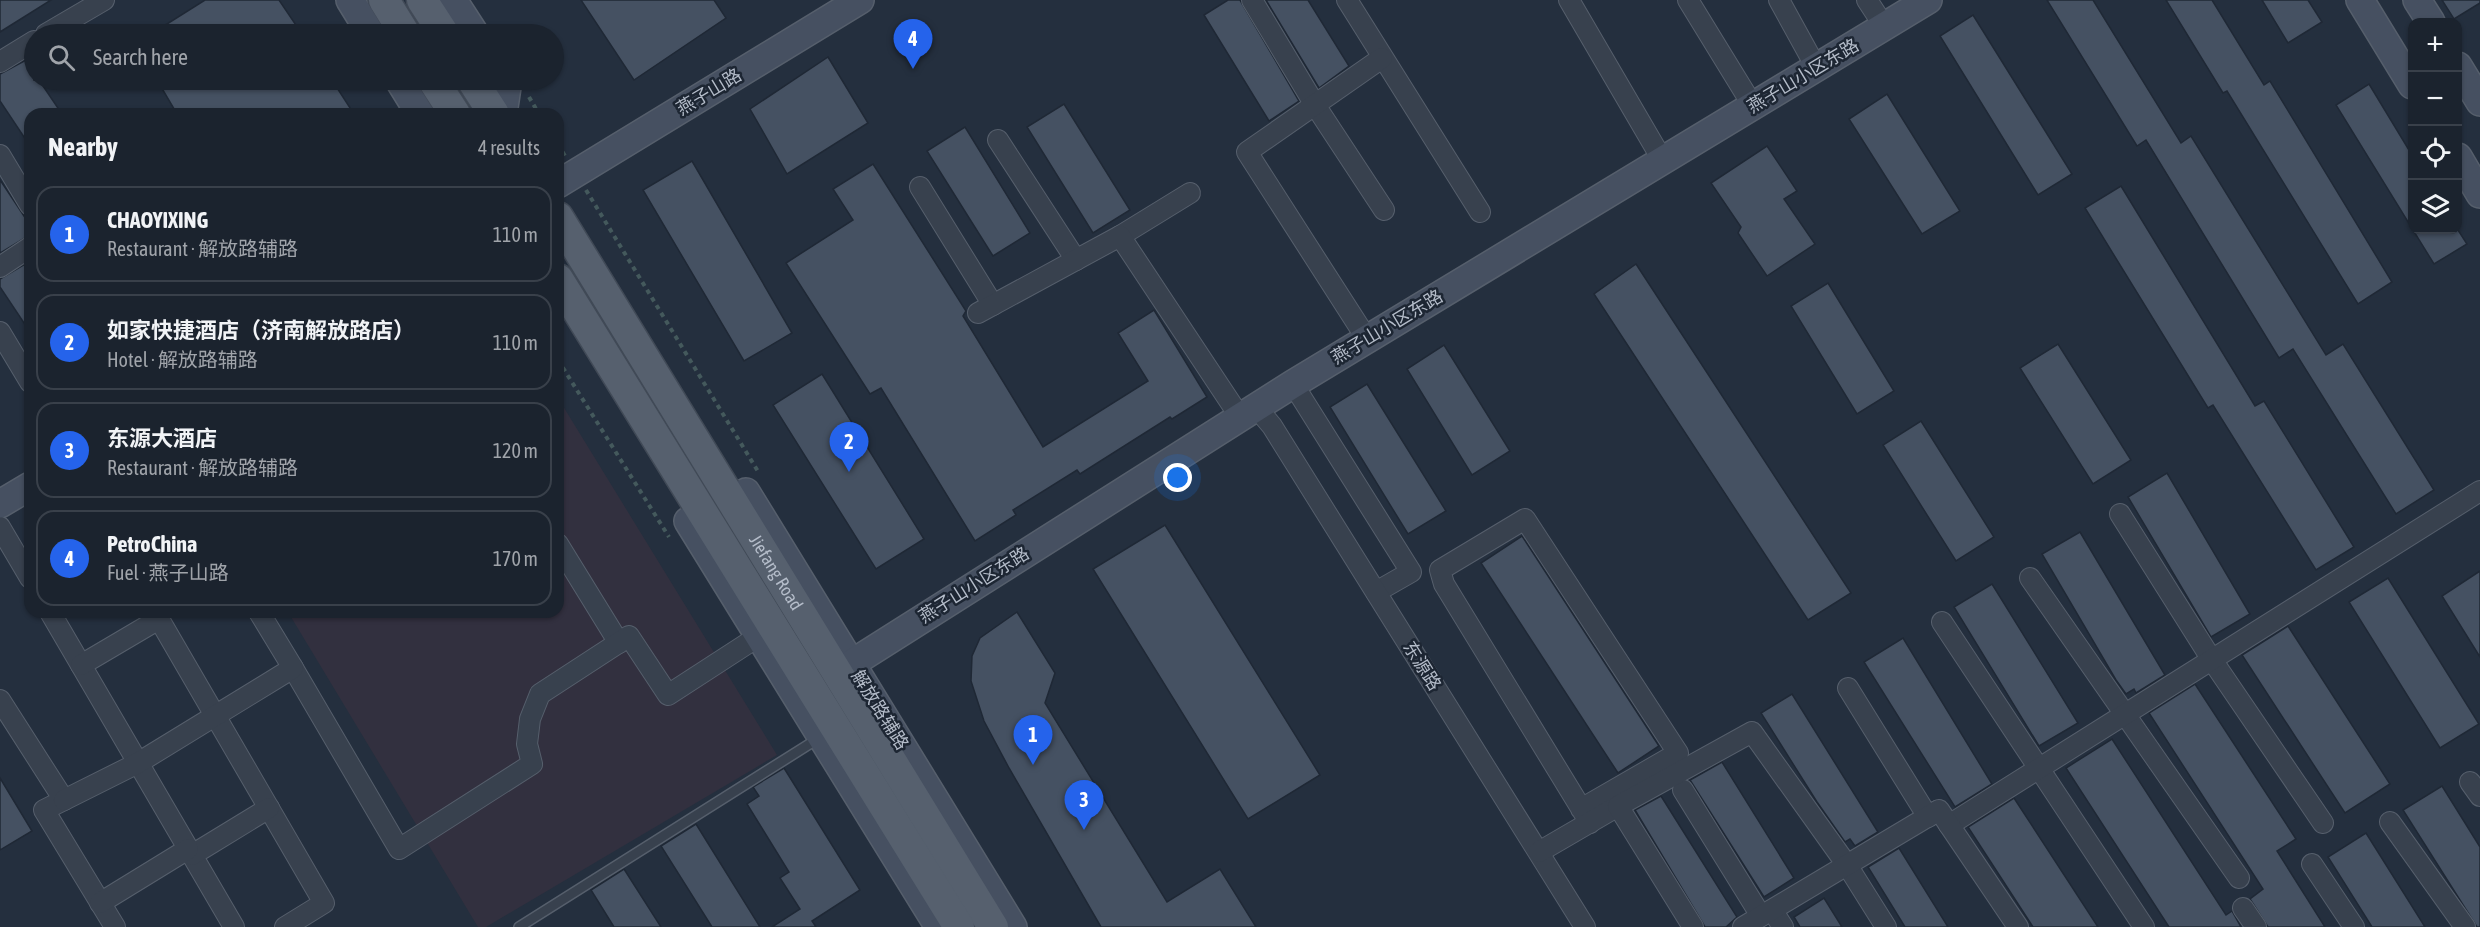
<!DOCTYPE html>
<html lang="en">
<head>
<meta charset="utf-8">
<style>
	:root { --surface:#1b232e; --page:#282f3a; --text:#f1f3f6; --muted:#a0a4aa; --line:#39404a; --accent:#2563eb }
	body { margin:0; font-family:"Asap Condensed","Noto Sans SC",sans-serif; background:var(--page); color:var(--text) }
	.controls { position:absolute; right:18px; top:18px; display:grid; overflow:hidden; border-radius:12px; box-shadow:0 2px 4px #0004 }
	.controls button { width:54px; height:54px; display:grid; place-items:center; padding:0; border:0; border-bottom:2px solid var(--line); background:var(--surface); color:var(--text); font:30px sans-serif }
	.you { position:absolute; left:1178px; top:478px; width:21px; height:21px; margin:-15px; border:4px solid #fff; border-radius:50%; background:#1a73e8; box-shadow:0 0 0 9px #1a73e833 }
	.badge { display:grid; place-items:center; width:39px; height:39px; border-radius:50%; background:var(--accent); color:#fff; font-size:20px; font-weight:700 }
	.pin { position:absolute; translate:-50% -50px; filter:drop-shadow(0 2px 3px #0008) }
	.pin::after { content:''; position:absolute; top:32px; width:21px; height:18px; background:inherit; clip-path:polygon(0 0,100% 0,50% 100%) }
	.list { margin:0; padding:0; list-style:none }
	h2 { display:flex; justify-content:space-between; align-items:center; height:78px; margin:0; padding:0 24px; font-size:26px }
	h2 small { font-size:20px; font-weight:400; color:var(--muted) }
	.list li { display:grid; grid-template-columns:39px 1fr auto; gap:18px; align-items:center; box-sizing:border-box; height:96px; margin:0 12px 12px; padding:0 12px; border:2px solid var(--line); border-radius:18px }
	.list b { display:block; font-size:22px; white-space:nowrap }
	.list p { margin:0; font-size:20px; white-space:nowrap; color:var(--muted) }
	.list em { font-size:20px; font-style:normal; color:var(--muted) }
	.icon { flex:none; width:33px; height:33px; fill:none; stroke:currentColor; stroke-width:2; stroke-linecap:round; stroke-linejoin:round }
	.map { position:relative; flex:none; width:2480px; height:927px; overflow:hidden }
	.search { position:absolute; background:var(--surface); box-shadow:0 2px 4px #0004; left:24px; top:24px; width:540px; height:66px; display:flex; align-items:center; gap:15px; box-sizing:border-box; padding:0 21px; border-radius:33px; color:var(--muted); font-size:22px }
	.panel { position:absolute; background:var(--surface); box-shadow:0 2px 4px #0004; left:24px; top:108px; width:540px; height:510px; border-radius:18px }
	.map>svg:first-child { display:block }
	.medical { fill:#32303f }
	.building { fill:#455162; stroke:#1f2835; stroke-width:1.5 }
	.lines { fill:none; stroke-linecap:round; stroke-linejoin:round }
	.lane-casing { stroke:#565f6c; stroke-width:12 }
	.street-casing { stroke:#565f6c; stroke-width:22 }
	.secondary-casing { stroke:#565f6c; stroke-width:30 }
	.primary-casing { stroke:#414a57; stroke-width:33 }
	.path { stroke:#44595c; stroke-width:4; stroke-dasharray:4.5 4.5; stroke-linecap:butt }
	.lane { stroke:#38414e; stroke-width:9 }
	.street { stroke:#38414e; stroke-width:20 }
	.secondary { stroke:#465061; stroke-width:27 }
	.primary { stroke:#56606e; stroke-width:30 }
	.labels { text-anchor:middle; stroke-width:5; stroke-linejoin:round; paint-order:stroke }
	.street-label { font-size:18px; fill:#b4bcc9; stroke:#1d2633 }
</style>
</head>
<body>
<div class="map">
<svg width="2480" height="927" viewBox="0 0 2480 927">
	<rect width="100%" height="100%" fill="#242f3e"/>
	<path class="medical" d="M558,398L777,755L486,927H478L288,612H558Z"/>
	<g class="building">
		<path d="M0,0H51L0,32Z"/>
		<path d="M205,0H279L302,34H151Z"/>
		<path d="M581,0H714L726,18L634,80Z"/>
		<path d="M1228,0H1240L1299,101L1269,121L1204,15Z"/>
		<path d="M1266,0H1308L1349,66L1319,88Z"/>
		<path d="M2047,0H2093L2181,143L2191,136L2326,355L2343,344L2434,490L2396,514L2293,349L2279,358L2146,140L2137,146Z"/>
		<path d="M2166,0H2212L2264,85L2270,81L2392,282L2358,304L2227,91L2223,93Z"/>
		<path d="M2262,0H2308L2322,22L2288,43Z"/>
		<path d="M2442,0H2480V3L2454,19Z"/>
		<path d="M1973,15L2072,174L2038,195L1940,36Z"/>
		<path d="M828,57L868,123L787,174L750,109Z"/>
		<path d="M26,60L34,73V80H39L62,114H30V146L0,101V74Z"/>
		<path d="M157,80H332L354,114H177Z"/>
		<path d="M2369,84L2412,155V230H2458L2467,244L2434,264L2336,105Z"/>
		<path d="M1887,94L1960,211L1922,234L1849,119Z"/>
		<path d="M1064,104L1130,210L1093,233L1027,127Z"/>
		<path d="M965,127L1030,233L993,256L927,151Z"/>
		<path d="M1767,146L1797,191L1784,199L1815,244L1767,276L1738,233L1741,227L1711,183Z"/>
		<path d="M692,161L792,333L744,361L643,190Z"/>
		<path d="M873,164L966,311L963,316L1043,447L1148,381L1118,333L1154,310L1207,397L1172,419L1170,417L1080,474L1077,470L1013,510L1016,515L975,541L881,388L870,394L786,263L853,220L833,189Z"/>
		<path d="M0,180L30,225V235L0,253Z"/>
		<path d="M2121,186L2255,406L2264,401L2354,547L2316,570L2213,405L2208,408L2085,208Z"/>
		<path d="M30,261V332L0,287V279Z"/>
		<path d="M1636,264L1851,593L1808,620L1594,294Z"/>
		<path d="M1828,283L1894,391L1857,414L1791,306Z"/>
		<path d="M2058,344L2131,460L2093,484L2020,368Z"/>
		<path d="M1444,345L1510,451L1472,475L1407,369Z"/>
		<path d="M822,374L924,539L876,569L773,405Z"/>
		<path d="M1367,384L1446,511L1408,534L1330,407Z"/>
		<path d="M1921,421L1994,537L1956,561L1883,445Z"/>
		<path d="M2167,473L2250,614L2211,637L2128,497Z"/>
		<path d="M1165,525L1320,775L1248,819L1093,569Z"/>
		<path d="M2080,532L2165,675L2136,693L2134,689L2126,694L2116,680L2042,554Z"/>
		<path d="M1522,536L1659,746L1618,773L1481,563Z"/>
		<path d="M2480,571V657L2442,596Z"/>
		<path d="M2388,578L2479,724L2440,748L2349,602Z"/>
		<path d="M1992,584L2078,723L2039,746L1954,607Z"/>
		<path d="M1017,612L1055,673L1045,703L1167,902L1220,869L1256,927H1101L1009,768L984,721L971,681L972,656L980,638Z"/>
		<path d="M2288,626L2390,784L2345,813L2242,655Z"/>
		<path d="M1903,638L1992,784L1955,807L1864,662Z"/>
		<path d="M2195,684L2296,839L2277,851L2325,927H2268L2250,899L2263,889L2149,713Z"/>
		<path d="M1792,694L1878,832L1855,846L1850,839L1845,842L1817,802L1761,713Z"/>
		<path d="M2112,739L2226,915L2232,911L2241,927H2169L2066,768Z"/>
		<path d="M1722,762L1794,878L1764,897L1690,780Z"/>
		<path d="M784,768L860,890L812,921L816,927H772L800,909L780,878L789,872L747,804L759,796L753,787Z"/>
		<path d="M0,778L32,831L0,850Z"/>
		<path d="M2442,786L2480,847V927H2477L2403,810Z"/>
		<path d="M1661,796L1737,917L1726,927H1705L1635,810Z"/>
		<path d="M2014,798L2098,927H2033L1968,827Z"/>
		<path d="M696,824L760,927H712L661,846Z"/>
		<path d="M2366,833L2425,927H2372L2328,857Z"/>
		<path d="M1899,848L1948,927H1905L1868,867Z"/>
		<path d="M624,869L661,927H614L591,890Z"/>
		<path d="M1824,898L1842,927H1800L1794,917Z"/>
	</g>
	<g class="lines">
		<defs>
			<path id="lane" d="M519,927L819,738"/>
			<g id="street">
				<path d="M1252,0L1315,105L1384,210"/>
				<path d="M1347,0L1480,212"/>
				<path d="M1569,0L1663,161"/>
				<path d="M1688,0L1753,106"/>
				<path d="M1779,0L1817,69"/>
				<path d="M1867,0L1884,26"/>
				<path d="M46,34L104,0"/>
				<path d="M0,62L34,41"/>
				<path d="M998,140L1076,260"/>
				<path d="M0,155L30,205"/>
				<path d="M920,187L993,305"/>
				<path d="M1120,236L1190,193"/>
				<path d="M0,267L30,247"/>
				<path d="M978,313L1120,236L1240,417"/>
				<path d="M0,332L30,382"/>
				<path d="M1367,339L1247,152L1382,58"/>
				<path d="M1293,384L1411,572L1376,592"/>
				<path d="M1256,407L1272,426L1585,927"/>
				<path d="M2120,514L2212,660L2323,823"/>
				<path d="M0,527L30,578"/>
				<path d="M558,544L619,643"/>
				<path d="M2030,578L2239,878"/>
				<path d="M50,612L234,927"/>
				<path d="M1942,622L2144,927"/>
				<path d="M81,665L159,619L324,903L285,927"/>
				<path d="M293,668L399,849L532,764L527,744L530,719L540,694L629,636L668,695L759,636"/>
				<path d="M1848,688L1928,817L1937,811"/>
				<path d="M0,700L64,800L44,810L115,927"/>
				<path d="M2470,782L2480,796"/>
				<path d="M1683,790L1761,916"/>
				<path d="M64,800L138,763L293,668L259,612"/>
				<path d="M1581,809L1678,753L1525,519L1440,570L1444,584L1590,823"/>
				<path d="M2390,822L2465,927"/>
				<path d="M1949,825L2480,491"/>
				<path d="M1539,852L1618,806"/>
				<path d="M192,855L269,808"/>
				<path d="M2312,864L2354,927"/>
				<path d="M100,903L188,849"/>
				<path d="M2243,908L2256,927"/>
				<path d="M1772,910L1783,927"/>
				<path d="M1693,927L1618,806L1752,732L1847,865L1886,927"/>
				<path d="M1743,927L1939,810L2018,927"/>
			</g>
			<g id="secondary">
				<path d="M350,0L371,34"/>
				<path d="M453,0L475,34"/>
				<path d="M2360,0L2412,85"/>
				<path d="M2417,0L2431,22"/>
				<path d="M2458,66L2480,102"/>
				<path d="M399,80L420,114"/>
				<path d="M503,114L507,87L503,80"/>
				<path d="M2458,157L2480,194"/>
				<path d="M558,184L860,0"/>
				<path d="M746,492L1013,927"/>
				<path d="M0,504L30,486"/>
				<path d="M688,521L939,927"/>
				<path d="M851,664L1293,384L1928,0"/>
			</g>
			<g id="primary">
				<path d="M384,0L405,34"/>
				<path d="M422,0L444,34"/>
				<path d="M433,80L455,114"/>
				<path d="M472,80L494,114"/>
				<path id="s1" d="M558,217L993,927"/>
				<path d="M558,279L959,927"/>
			</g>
		</defs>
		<use href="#lane" class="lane-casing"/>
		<use href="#street" class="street-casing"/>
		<use href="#secondary" class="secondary-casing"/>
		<use href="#primary" class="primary-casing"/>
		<g class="path">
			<path d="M529,97L539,114"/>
			<path d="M558,144L565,156"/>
			<path d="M586,190L759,473"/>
			<path d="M558,360L669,537"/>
		</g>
		<use href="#lane" class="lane"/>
		<use href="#street" class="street"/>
		<use href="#secondary" class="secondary"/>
		<use href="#primary" class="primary"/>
	</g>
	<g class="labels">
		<g class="street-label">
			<text transform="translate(1803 76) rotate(-31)" y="6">燕子山小区东路</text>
			<text transform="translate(709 92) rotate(-31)" y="6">燕子山路</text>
			<text transform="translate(1387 327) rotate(-31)" y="6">燕子山小区东路</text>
			<text dy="6" stroke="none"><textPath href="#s1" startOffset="417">Jiefang Road</textPath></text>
			<text transform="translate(974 585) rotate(-32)" y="6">燕子山小区东路</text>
			<text transform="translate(1422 666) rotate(58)" y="6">东源路</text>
			<text transform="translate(880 710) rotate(58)" y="6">解放路辅路</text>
		</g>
	</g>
</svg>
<div class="controls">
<button>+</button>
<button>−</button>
<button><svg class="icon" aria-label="locate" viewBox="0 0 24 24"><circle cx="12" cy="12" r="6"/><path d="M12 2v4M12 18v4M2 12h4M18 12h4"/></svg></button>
<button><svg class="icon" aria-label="layers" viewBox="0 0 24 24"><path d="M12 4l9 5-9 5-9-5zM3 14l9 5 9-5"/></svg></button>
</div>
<div class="you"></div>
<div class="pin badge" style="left:1033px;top:765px">1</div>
<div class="pin badge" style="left:849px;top:472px">2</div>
<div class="pin badge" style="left:1084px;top:830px">3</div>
<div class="pin badge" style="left:913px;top:69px">4</div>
<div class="search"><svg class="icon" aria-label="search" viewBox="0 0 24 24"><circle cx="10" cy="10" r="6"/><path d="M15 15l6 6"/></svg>Search here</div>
<section class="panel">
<h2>Nearby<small>4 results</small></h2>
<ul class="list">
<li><span class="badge">1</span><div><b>CHAOYIXING</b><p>Restaurant · 解放路辅路</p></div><em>110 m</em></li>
<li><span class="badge">2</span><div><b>如家快捷酒店（济南解放路店）</b><p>Hotel · 解放路辅路</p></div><em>110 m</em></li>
<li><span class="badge">3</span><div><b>东源大酒店</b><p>Restaurant · 解放路辅路</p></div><em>120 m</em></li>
<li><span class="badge">4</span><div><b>PetroChina</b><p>Fuel · 燕子山路</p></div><em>170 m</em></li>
</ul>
</section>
</div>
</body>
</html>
